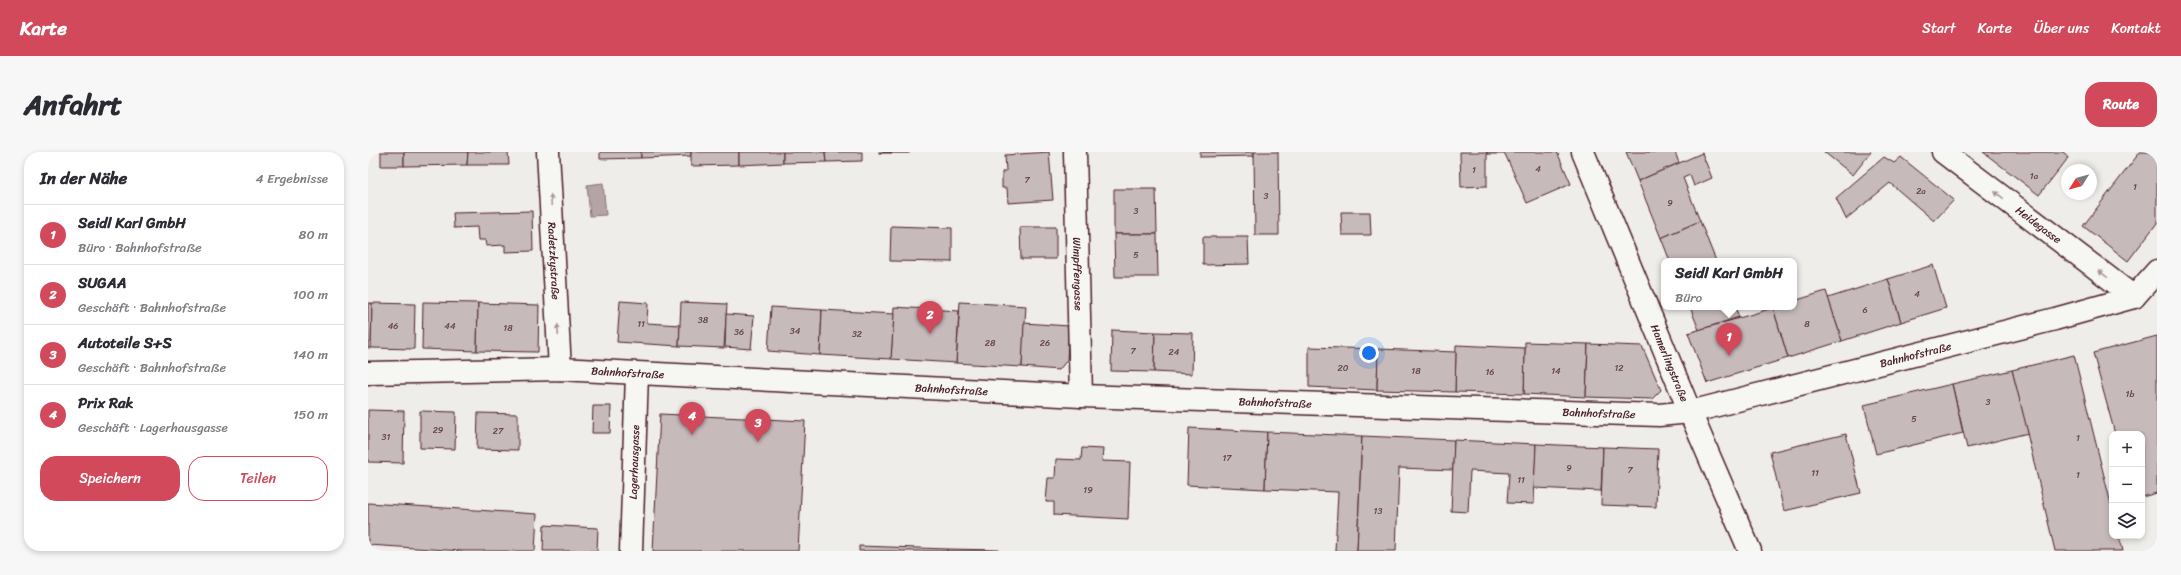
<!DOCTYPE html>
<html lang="de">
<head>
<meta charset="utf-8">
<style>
	:root { --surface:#fff; --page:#f7f7f7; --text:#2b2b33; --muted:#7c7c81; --line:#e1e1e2; --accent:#d1495b }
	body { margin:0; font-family:Sriracha,sans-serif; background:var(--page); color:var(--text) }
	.controls { position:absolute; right:12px; bottom:12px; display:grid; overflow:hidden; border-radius:8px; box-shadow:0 2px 6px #0003 }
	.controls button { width:36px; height:36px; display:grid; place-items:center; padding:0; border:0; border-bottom:1px solid var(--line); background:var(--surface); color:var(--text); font:20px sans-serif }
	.compass { position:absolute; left:1693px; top:12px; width:36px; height:36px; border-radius:50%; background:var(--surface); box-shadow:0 2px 6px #0003; rotate:233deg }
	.you { position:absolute; left:1001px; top:201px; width:14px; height:14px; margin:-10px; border:3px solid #fff; border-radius:50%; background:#1a73e8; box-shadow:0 0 0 6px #1a73e833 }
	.badge { display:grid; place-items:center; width:26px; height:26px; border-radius:50%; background:var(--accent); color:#fff; font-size:13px; font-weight:700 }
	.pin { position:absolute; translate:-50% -33px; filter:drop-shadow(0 1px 2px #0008) }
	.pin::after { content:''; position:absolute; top:21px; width:14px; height:12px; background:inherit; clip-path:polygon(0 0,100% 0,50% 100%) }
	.popup { position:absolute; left:1293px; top:106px; width:136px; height:52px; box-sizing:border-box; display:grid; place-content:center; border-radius:8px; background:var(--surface); filter:drop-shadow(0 1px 3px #0005); font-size:13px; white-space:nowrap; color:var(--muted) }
	.popup b { font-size:15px; color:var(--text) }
	.popup::after { content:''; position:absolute; left:50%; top:100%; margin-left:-8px; border:8px solid transparent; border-top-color:var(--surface) }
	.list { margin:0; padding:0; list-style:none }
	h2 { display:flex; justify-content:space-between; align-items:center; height:52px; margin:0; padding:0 16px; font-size:17px }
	h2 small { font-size:13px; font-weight:400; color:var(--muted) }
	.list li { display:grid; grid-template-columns:26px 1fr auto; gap:12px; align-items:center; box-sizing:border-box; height:60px; padding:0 16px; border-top:1px solid var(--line) }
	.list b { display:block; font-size:15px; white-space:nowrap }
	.list p { margin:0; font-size:13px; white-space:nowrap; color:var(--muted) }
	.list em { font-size:13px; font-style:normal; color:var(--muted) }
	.actions { display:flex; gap:8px; padding:12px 16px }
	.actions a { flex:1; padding:9px 0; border:1px solid var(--accent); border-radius:16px; text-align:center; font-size:14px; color:var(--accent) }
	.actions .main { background:var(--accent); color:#fff }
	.icon { flex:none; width:22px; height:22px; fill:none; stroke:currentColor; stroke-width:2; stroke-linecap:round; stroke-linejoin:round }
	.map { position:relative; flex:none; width:1789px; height:399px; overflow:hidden; border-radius:16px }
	header { display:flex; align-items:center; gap:24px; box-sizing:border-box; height:56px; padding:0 20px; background:var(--accent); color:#fff }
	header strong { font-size:19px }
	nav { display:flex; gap:22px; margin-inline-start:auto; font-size:14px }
	.intro { display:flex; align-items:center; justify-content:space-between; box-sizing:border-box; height:96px; padding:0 24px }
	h1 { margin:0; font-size:28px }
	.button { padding:10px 18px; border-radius:16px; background:var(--accent); color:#fff; font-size:14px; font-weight:700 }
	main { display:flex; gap:24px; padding:0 24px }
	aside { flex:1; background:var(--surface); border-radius:16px; box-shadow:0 2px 6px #0003 }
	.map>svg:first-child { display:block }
	.water { fill:#b4a4a5; stroke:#8a6f74 }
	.building { fill:#c6babb; stroke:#4a1f2b }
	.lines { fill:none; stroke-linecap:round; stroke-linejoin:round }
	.minor-casing { stroke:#4a1f2b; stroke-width:25 }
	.minor { stroke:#f6f6f2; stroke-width:22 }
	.oneway { fill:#a99598 }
	.labels { text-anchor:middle; stroke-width:3; stroke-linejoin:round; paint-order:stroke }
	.number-label { font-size:9px; fill:#69464f }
	.street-label { font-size:11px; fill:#4a1f2b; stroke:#f6f6f2 }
</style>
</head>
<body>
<header>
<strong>Karte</strong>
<nav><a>Start</a><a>Karte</a><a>Über uns</a><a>Kontakt</a></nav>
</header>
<div class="intro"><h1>Anfahrt</h1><a class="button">Route</a></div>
<main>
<aside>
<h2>In der Nähe<small>4 Ergebnisse</small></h2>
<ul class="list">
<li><span class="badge">1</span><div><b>Seidl Karl GmbH</b><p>Büro · Bahnhofstraße</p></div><em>80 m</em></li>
<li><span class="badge">2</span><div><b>SUGAA</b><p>Geschäft · Bahnhofstraße</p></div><em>100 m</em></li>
<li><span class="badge">3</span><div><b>Autoteile S+S</b><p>Geschäft · Bahnhofstraße</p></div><em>140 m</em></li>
<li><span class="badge">4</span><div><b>Prix Rak</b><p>Geschäft · Lagerhausgasse</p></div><em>150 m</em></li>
</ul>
<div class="actions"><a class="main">Speichern</a><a>Teilen</a></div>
</aside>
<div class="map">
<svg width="1789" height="399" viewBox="0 0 1789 399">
	<rect width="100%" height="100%" fill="#efedea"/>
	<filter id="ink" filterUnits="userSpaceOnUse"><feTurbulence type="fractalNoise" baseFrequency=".025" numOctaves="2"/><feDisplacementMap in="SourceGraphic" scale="8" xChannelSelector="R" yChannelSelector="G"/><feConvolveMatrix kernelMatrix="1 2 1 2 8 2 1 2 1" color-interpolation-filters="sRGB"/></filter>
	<g filter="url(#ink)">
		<path class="water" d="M235,31L238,63L222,64L219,33Z"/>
		<g class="building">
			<rect x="13" y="0" width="23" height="14"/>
			<path d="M36,0H100L99,13L36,14Z"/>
			<path d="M100,0H140L141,13H99Z"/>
			<path d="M232,0H273V6L232,7Z"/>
			<path d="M273,0H323V4L273,6Z"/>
			<path d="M323,0H371V13L323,14Z"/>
			<path d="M371,0H415V11L371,13Z"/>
			<path d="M415,0H457L458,10L415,11Z"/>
			<path d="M457,0H494V9L458,10Z"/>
			<rect x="511" y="0" width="30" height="1"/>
			<path d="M681,0L685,48L640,51L639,36H634V20L638,19L637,3Z"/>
			<path d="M832,0H886V4L832,5Z"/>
			<path d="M886,0H910L911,83H887Z"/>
			<path d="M1092,0H1119V34L1093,35Z"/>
			<path d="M1119,0H1189L1203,32L1159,51L1137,2H1119Z"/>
			<path d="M1258,0H1307L1311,11L1270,29Z"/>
			<path d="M1456,0H1503L1485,23Z"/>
			<path d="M1615,0H1695L1701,5L1671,43Z"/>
			<path d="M1772,0H1789V71L1760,109L1715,74Z"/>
			<path d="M1334,1L1344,26L1326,34L1322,23L1315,26L1332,69L1293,86L1270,29Z"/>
			<path d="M1516,5L1526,11L1533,5L1586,48L1566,69L1522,31L1478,67L1468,46Z"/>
			<path d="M746,37H788L789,82H746Z"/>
			<path d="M164,59L165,99L137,100V93L118,94L117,88H110L109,75L86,76L85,61Z"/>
			<path d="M973,60H1002L1003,83H974Z"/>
			<path d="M1332,69L1348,109H1302L1293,86Z"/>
			<path d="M523,74L584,76V110L522,109Z"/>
			<path d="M652,75H688V107H653Z"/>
			<path d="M746,82H789L790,125H747Z"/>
			<path d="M835,85H880L881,112L835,113Z"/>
			<path d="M1565,113L1578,156L1533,170L1520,127Z"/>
			<path d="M1520,127L1533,170L1474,189L1460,146Z"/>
			<path d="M1458,139L1474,189L1420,206L1405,156L1426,155V149Z"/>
			<path d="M252,149L280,151L279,171L312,173L311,194L249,190Z"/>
			<path d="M55,150L110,151L109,199L54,197Z"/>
			<path d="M313,150L359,152L356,196L311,194Z"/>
			<path d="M592,150L658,154L654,215L588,211Z"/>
			<path d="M0,151H4L3,196H0Z"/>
			<path d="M4,151L47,152L46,197L3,196Z"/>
			<path d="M110,151L171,153L170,200L109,199Z"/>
			<path d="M403,155L454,158L452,203L400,199Z"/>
			<path d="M526,155L591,159L588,211L523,207Z"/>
			<path d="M1322,155H1367L1371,165L1331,178Z"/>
			<path d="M1405,156L1420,206L1339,231L1320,181Z"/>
			<path d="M454,158L526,162L523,207L452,203Z"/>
			<path d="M358,162L386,164L383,197L357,195Z"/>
			<path d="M656,171L701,174L699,208L691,218L654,215Z"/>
			<path d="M744,178L787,180L786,220L743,219Z"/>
			<path d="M787,180L825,181L824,222L786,220Z"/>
			<path d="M1789,184V341L1774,345V282H1747L1725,201Z"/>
			<path d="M1157,190L1220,192L1218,245L1156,242Z"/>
			<path d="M1220,192L1274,194L1293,238L1284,247L1218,245Z"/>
			<path d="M1088,193L1157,196L1156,242L1087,240Z"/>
			<path d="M941,195L1010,197L1009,238L941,235Z"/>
			<path d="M1010,197L1088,200L1087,240L1009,238Z"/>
			<path d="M1706,203L1744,356V384H1751L1755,399H1687L1644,218Z"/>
			<path d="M1644,218L1660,281L1599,296L1584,232Z"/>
			<path d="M1584,232L1595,281L1508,302L1496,253Z"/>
			<path d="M225,254H243L242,281H224Z"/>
			<path d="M0,258L36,259L35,311L0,310Z"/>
			<path d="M52,259L88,260L87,297L52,296Z"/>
			<path d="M110,261L150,262V298L109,297Z"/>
			<path d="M292,262L437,269L430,399H285Z"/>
			<path d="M821,276L899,280L897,337L819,333Z"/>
			<path d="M899,280L994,284L989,399H967L970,340L897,337Z"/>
			<path d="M1478,282L1493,341L1416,359L1402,300Z"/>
			<path d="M994,284L1086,288L1085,318L1031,316L1028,399H989Z"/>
			<path d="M1086,288L1168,292L1166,352L1139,351L1141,321L1102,319L1100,360L1083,359Z"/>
			<path d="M1168,292L1235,295L1233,339L1166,336Z"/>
			<path d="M1235,295L1290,297L1288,355L1233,353Z"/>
			<path d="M714,296L735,297L734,309L762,310L760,367L686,363V350H678L680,326H687L688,307L713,308Z"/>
			<path d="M0,351L169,362L167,399H94L0,393Z"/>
			<path d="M176,373L230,376L229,399H175Z"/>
			<path d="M491,394L580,397V399H491Z"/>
			<path d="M580,397L631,398V399H580Z"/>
		</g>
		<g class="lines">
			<defs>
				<g id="minor">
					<path id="s1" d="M180,0L192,217"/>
					<path id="s2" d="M707,0L713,244"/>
					<path id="s3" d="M1215,0L1322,260L1382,399"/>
					<path id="s4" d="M1575,0L1766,145"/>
					<path id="s5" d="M0,221L192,217L713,244L1291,263L1322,260L1687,167L1766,145L1789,119"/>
					<path id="s6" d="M263,399L269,222"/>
				</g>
			</defs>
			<use href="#minor" class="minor-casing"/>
			<use href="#minor" class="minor"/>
		</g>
		<defs><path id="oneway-solid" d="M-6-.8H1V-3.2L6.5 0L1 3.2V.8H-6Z"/></defs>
		<g class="oneway">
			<use href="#oneway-solid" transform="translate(1631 43) rotate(-143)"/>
			<use href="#oneway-solid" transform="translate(183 48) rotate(-93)"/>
			<use href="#oneway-solid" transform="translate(1735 122) rotate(-143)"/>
			<use href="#oneway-solid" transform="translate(190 178) rotate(-93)"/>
		</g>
	</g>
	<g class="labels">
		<g class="number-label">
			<text x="1170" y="20">4</text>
			<text x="1106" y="21">1</text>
			<text x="1666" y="27">1a</text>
			<text x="659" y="31">7</text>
			<text x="1767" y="38">1</text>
			<text x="1553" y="42">2a</text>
			<text x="898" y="47">3</text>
			<text x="1302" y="54">9</text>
			<text x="768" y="62">3</text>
			<text x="768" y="106">5</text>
			<text x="1549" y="145">4</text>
			<text x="1497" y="161">6</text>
			<text x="335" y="171">38</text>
			<text x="273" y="175">11</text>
			<text x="1439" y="175">8</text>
			<text x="25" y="177">46</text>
			<text x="82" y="177">44</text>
			<text x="140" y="179">18</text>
			<text x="427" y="182">34</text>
			<text x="371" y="183">36</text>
			<text x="489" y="185">32</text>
			<text x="622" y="194">28</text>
			<text x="677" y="194">26</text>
			<text x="765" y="202">7</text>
			<text x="806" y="203">24</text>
			<text x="975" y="219">20</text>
			<text x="1251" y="219">12</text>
			<text x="1048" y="222">18</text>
			<text x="1188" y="222">14</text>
			<text x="1122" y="223">16</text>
			<text x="1762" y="245">1b</text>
			<text x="1620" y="253">3</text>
			<text x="1546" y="270">5</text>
			<text x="70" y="281">29</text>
			<text x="130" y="282">27</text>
			<text x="18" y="288">31</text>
			<text x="1710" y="289">1</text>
			<text x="859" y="309">17</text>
			<text x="1201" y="319">9</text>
			<text x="1262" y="321">7</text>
			<text x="1447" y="324">11</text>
			<text x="1710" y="326">1</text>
			<text x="1153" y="331">11</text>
			<text x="720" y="341">19</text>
			<text x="1010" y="362">13</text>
		</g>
		<g class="street-label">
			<text dy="4" stroke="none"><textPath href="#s4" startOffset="120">Heidegasse</textPath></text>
			<text dy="4" stroke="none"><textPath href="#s1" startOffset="109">Radetzkystraße</textPath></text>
			<text dy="4" stroke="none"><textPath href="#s2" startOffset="122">Wimpffengasse</textPath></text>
			<text dy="4" stroke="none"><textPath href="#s5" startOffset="1556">Bahnhofstraße</textPath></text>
			<text dy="4" stroke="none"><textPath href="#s3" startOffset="228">Hamerlingstraße</textPath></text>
			<text dy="4" stroke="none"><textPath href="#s5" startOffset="260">Bahnhofstraße</textPath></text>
			<text dy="4" stroke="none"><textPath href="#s5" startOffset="584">Bahnhofstraße</textPath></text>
			<text dy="4" stroke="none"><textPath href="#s5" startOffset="908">Bahnhofstraße</textPath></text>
			<text dy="4" stroke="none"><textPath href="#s5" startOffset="1232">Bahnhofstraße</textPath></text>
			<text dy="4" stroke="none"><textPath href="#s6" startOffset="89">Lagerhausgasse</textPath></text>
		</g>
	</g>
</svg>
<div class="controls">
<button>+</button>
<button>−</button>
<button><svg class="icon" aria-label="layers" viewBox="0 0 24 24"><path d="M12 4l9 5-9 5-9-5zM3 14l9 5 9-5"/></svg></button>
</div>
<svg class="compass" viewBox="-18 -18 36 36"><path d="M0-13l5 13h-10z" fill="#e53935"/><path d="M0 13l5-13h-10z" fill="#7c7c81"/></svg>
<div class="you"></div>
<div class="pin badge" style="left:1361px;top:204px">1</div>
<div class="popup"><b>Seidl Karl GmbH</b>Büro</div>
<div class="pin badge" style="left:562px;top:182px">2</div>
<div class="pin badge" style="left:390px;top:290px">3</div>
<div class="pin badge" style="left:324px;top:283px">4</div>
</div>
</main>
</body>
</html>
